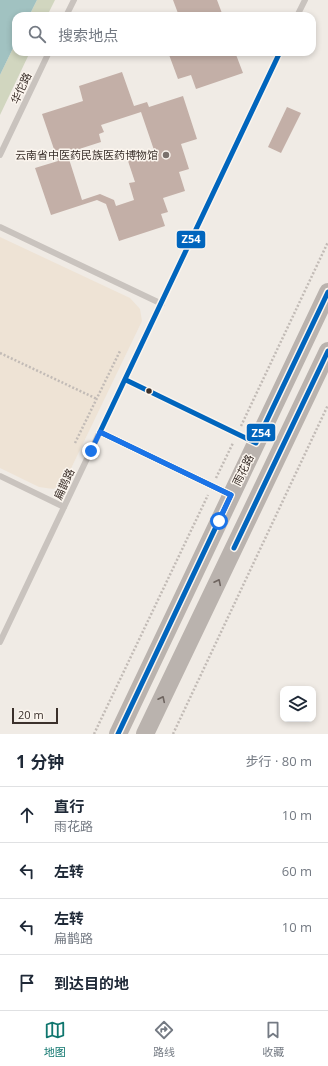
<!DOCTYPE html>
<html lang="zh">
<head>
<meta charset="utf-8">
<style>
	:root { --surface:#fff; --page:#f2f2f3; --text:#1f2937; --muted:#747a83; --line:#e0e1e3; --accent:#0f766e }
	body { margin:0; font-family:"Open Sans","Noto Sans SC",sans-serif; background:var(--page); color:var(--text) }
	.controls { position:absolute; right:12px; bottom:12px; display:grid; overflow:hidden; border-radius:8px; box-shadow:0 2px 6px #0003 }
	.controls button { width:36px; height:36px; display:grid; place-items:center; padding:0; border:0; border-bottom:1px solid var(--line); background:var(--surface); color:var(--text); font:20px sans-serif }
	.scale { position:absolute; left:12px; bottom:10px; width:46px; box-sizing:border-box; padding-left:4px; border:2px solid #3b302b; border-top:0; font-size:11px; line-height:14px; white-space:nowrap; color:#3b302b; -webkit-text-stroke:3px #fbf5ee; paint-order:stroke }
	.stop { position:absolute; width:12px; height:12px; margin:-9px; border:3px solid #1a73e8; border-radius:50%; background:#fff }
	.stop.end { background:#1a73e8; border-color:#fff; box-shadow:0 1px 4px #0008 }
	.list { margin:0; padding:0; list-style:none }
	h2 { display:flex; justify-content:space-between; align-items:center; height:52px; margin:0; padding:0 16px; font-size:17px }
	h2 small { font-size:13px; font-weight:400; color:var(--muted) }
	.list li { display:grid; grid-template-columns:26px 1fr auto; gap:12px; align-items:center; box-sizing:border-box; height:56px; padding:0 16px; border-top:1px solid var(--line) }
	.list b { display:block; font-size:15px; white-space:nowrap }
	.list p { margin:0; font-size:13px; white-space:nowrap; color:var(--muted) }
	.list em { font-size:13px; font-style:normal; color:var(--muted) }
	.icon { flex:none; width:22px; height:22px; fill:none; stroke:currentColor; stroke-width:2; stroke-linecap:round; stroke-linejoin:round }
	.map { position:relative; flex:none; width:328px; height:734px; overflow:hidden }
	.search { position:absolute; background:var(--surface); box-shadow:0 2px 6px #0003; left:12px; right:12px; top:12px; height:44px; display:flex; align-items:center; gap:10px; box-sizing:border-box; padding:0 14px; border-radius:12px; color:var(--muted); font-size:15px }
	.sheet { height:276px; background:var(--surface) }
	nav { display:flex; justify-content:space-around; align-items:center; box-sizing:border-box; height:56px; border-top:1px solid var(--line); background:var(--surface); font-size:11px; color:var(--muted) }
	nav a { display:grid; justify-items:center; gap:2px }
	nav .on { color:var(--accent) }
	.map>svg:first-child { display:block }
	.green { fill:#d1d6bf }
	.plaza { fill:#eee3d5 }
	.water { fill:#a1c2c1 }
	.building { fill:#c3afa7; fill-rule:evenodd }
	.lines { fill:none; stroke-linecap:round; stroke-linejoin:round }
	.path { stroke:#c2bbb6; stroke-width:2.5; stroke-dasharray:2 2; stroke-linecap:butt }
	.lane { stroke:#c9c3be; stroke-width:6 }
	.secondary { stroke:#bab3ae; stroke-width:18 }
	.bus-1-casing { stroke:#fbf5ee; stroke-width:8 }
	.bus-1 { stroke:#0065bd; stroke-width:5 }
	.oneway { stroke:#6e645f }
	.route { stroke:#1a73e8; stroke-width:5 }
	.poi-dot { fill:#7a716c; stroke:#fbf5ee; stroke-width:1.5 }
	.bus-dot { fill:#3b302b; stroke:#fbf5ee; stroke-width:1.5 }
	.labels { text-anchor:middle; stroke-width:3; stroke-linejoin:round; paint-order:stroke }
	.street-label { font-size:11px; fill:#3b302b; stroke:#fbf5ee }
	.poi-label { font-size:11px; fill:#3b302b; stroke:#fbf5ee; text-anchor:end }
	.line-badge { stroke:#fbf5ee; stroke-width:1.5 }
	.badge-label { font-size:11px; text-anchor:middle; font-weight:bold; fill:#fff }
</style>
</head>
<body>
<div class="map">
<svg width="328" height="734" viewBox="0 0 328 734">
	<rect width="100%" height="100%" fill="#f0ebe5"/>
	<g class="green">
		<path d="M37,0H55L47,16H29Z"/>
		<path d="M16,42V52H30L0,115V75Z"/>
	</g>
	<path class="plaza" d="M0,237L130,298L140,309L142,321L64,483L53,489L39,487L0,468Z"/>
	<path class="water" d="M0,0H37L29,16H16V42L0,75Z"/>
	<g class="building">
		<path d="M173,0H217L223,16H179Z"/>
		<path d="M168,52H235L243,73L196,89L191,75L178,79Z"/>
		<path d="M122,72L134,106L147,102L149,107L183,96L197,139L181,144L189,169L179,172L185,191L163,198L168,212L161,214L165,226L119,241L106,204L97,200L51,215L35,168L58,161L42,114L83,101L79,86ZM141,112L155,153L128,161L135,182L129,183L134,200L116,206L114,200L100,194L82,200L69,159L75,157L73,151L101,142L99,134L104,132L101,125Z"/>
		<path d="M287,107L301,113L281,153L268,147Z"/>
	</g>
	<g class="lines">
		<g class="path">
			<path d="M0,353L97,399"/>
			<path d="M241,426L328,242"/>
			<path d="M75,443L120,351"/>
			<path d="M216,478L233,443"/>
			<path d="M94,734L208,495"/>
			<path d="M173,734L328,405"/>
		</g>
		<g class="lane">
			<path d="M66,16L74,0"/>
			<path d="M297,16L305,0"/>
			<path d="M0,155L49,52"/>
			<path d="M0,227L162,304"/>
			<path d="M126,380L255,442"/>
			<path d="M100,432L229,494"/>
			<path d="M0,476L64,507"/>
			<path d="M0,642L280,52"/>
		</g>
		<g class="secondary">
			<path d="M118,734L328,292"/>
			<path d="M145,734L328,351"/>
		</g>
		<defs>
			<g id="bus-1">
				<path d="M126,380L256,443L328,292"/>
				<path d="M234,548L328,351"/>
				<path d="M118,734L231,495L100,432L280,52"/>
			</g>
		</defs>
		<use href="#bus-1" class="bus-1-casing"/>
		<use href="#bus-1" class="bus-1"/>
	</g>
	<defs><path id="oneway-chevron" d="M-2-3.5L2.5 0L-2 3.5" fill="none" stroke-width="1.6" stroke-linecap="round" stroke-linejoin="round"/></defs>
	<g class="oneway">
		<use href="#oneway-chevron" transform="translate(218 582) rotate(-64)"/>
		<use href="#oneway-chevron" transform="translate(162 699) rotate(-64)"/>
	</g>
	<g class="lines">
		<path class="route" d="M91,451L100,432L231,495L219,521"/>
	</g>
	<circle class="poi-dot" cx="166" cy="155" r="4"/>
	<circle class="bus-dot" cx="149" cy="391" r="3.5"/>
	<g class="labels">
		<g class="street-label">
			<text transform="translate(21 88) rotate(-65)" y="4">华佗路</text>
			<text transform="translate(243 470) rotate(-64)" y="4">雨花路</text>
			<text transform="translate(64 484) rotate(-65)" y="4">扁鹊路</text>
		</g>
		<g class="poi-label">
			<text x="158" y="159">云南省中医药民族医药博物馆</text>
		</g>
	</g>
	<g class="line-badge">
		<rect x="176" y="230" width="30" height="19" rx="4" fill="#0065bd"/>
		<rect x="246" y="423" width="30" height="19" rx="4" fill="#0065bd"/>
	</g>
	<g class="badge-label">
		<text x="191" y="243">Z54</text>
		<text x="261" y="437">Z54</text>
	</g>
</svg>
<div class="controls">
<button><svg class="icon" aria-label="layers" viewBox="0 0 24 24"><path d="M12 4l9 5-9 5-9-5zM3 14l9 5 9-5"/></svg></button>
</div>
<div class="scale">20 m</div>
<div class="stop" style="left:219px;top:521px"></div>
<div class="stop end" style="left:91px;top:451px"></div>
<div class="search"><svg class="icon" aria-label="search" viewBox="0 0 24 24"><circle cx="10" cy="10" r="6"/><path d="M15 15l6 6"/></svg>搜索地点</div>
</div>
<section class="sheet">
<h2>1 分钟<small>步行 · 80 m</small></h2>
<ul class="list">
<li><svg class="icon" aria-label="ahead" viewBox="0 0 24 24"><path d="M12 20V5M6 11l6-6 6 6"/></svg><div><b>直行</b><p>雨花路</p></div><em>10 m</em></li>
<li><svg class="icon" aria-label="left" viewBox="0 0 24 24"><path d="M17 20v-9H6M10 6l-5 5 5 5"/></svg><div><b>左转</b></div><em>60 m</em></li>
<li><svg class="icon" aria-label="left" viewBox="0 0 24 24"><path d="M17 20v-9H6M10 6l-5 5 5 5"/></svg><div><b>左转</b><p>扁鹊路</p></div><em>10 m</em></li>
<li><svg class="icon" aria-label="arrive" viewBox="0 0 24 24"><path d="M6 21V4h12l-3 4 3 4H6"/></svg><div><b>到达目的地</b></div></li>
</ul>
</section>
<nav>
<a class="on"><svg class="icon" aria-label="map" viewBox="0 0 24 24"><path d="M3 6l6-2 6 2 6-2v14l-6 2-6-2-6 2zM9 4v14M15 6v14"/></svg>地图</a>
<a><svg class="icon" aria-label="directions" viewBox="0 0 24 24"><path d="M12 3l9 9-9 9-9-9zM9 14v-3h6M13 9l2 2-2 2"/></svg>路线</a>
<a><svg class="icon" aria-label="saved" viewBox="0 0 24 24"><path d="M7 4h10v16l-5-4-5 4z"/></svg>收藏</a>
</nav>
</body>
</html>
